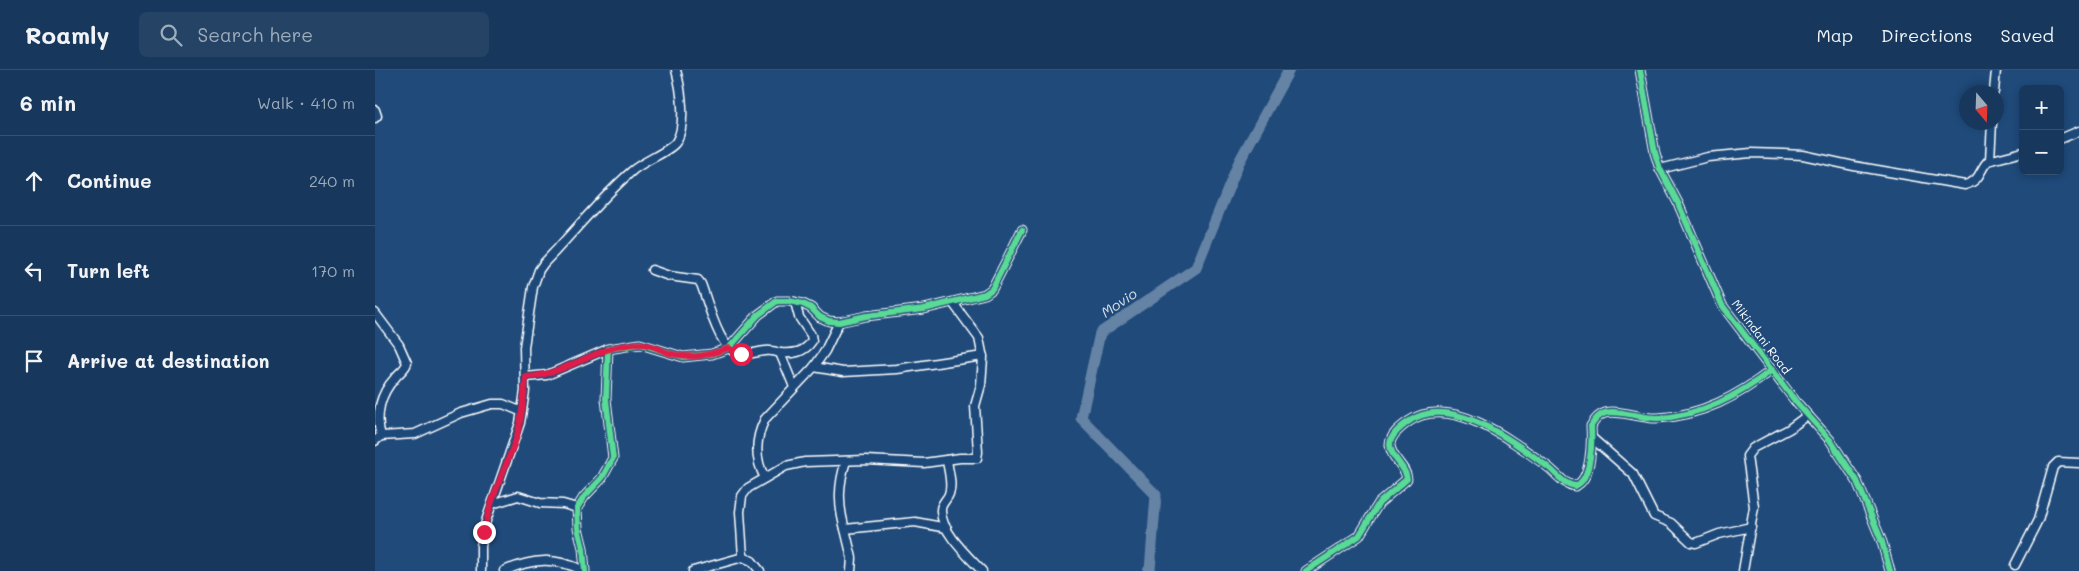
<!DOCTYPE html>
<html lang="en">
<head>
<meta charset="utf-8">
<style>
	:root { --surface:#17385c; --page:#244365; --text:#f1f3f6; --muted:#9eacbb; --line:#365272 }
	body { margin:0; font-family:Mali,sans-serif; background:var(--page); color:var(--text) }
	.controls { position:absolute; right:15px; top:15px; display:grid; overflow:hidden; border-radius:8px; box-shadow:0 2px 8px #0003 }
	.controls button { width:45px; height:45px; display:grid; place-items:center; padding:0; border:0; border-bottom:1px solid var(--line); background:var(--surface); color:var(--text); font:25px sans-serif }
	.compass { position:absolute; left:1584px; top:15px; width:45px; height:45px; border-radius:50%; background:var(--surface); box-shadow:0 2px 8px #0003; rotate:161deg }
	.stop { position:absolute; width:15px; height:15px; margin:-11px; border:4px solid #e11d48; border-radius:50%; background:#fff }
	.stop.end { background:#e11d48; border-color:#fff; box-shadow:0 1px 5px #0008 }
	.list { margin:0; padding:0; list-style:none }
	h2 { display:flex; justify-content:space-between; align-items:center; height:65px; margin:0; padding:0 20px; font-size:21px }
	h2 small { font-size:16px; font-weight:400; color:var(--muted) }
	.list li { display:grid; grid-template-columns:32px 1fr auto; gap:15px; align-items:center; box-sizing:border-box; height:90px; padding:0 20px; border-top:1px solid var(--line) }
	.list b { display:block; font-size:19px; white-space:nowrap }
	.list em { font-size:16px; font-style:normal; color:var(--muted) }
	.icon { flex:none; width:28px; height:28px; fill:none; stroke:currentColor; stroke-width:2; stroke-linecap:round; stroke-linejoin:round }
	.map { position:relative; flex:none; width:1704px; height:501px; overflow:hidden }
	header { display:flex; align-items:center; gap:30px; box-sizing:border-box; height:70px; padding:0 25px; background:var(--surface); border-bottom:1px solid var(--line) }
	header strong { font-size:24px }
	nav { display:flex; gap:28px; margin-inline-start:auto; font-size:18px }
	.search { width:350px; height:45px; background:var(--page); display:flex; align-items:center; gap:12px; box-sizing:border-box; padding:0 18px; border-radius:8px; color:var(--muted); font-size:19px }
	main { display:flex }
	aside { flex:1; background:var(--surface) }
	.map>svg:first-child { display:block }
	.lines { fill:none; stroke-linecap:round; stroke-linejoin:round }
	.river { stroke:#6583a4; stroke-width:11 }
	.street-casing { stroke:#fff; stroke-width:11 }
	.street { stroke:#1f4a7a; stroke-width:8 }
	.cycleway-casing { stroke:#1f4a7a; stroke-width:9 }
	.cycleway { stroke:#5adb95; stroke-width:6 }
	.route { stroke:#e11d48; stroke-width:6 }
	.labels { text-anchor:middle; stroke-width:4.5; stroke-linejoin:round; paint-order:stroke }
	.street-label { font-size:12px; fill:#fff; stroke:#1f4a7a }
	.water-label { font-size:14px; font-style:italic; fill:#d8e0e8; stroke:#1f4a7a }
</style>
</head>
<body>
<header>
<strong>Roamly</strong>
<div class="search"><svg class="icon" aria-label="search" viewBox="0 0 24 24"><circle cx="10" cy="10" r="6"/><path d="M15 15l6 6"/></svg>Search here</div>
<nav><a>Map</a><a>Directions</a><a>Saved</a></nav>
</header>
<main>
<aside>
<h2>6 min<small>Walk · 410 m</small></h2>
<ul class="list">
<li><svg class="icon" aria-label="ahead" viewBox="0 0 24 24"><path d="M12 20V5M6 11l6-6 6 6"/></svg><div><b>Continue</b></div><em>240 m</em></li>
<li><svg class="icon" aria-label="left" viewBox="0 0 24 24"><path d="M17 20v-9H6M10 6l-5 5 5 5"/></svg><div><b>Turn left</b></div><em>170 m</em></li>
<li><svg class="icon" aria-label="arrive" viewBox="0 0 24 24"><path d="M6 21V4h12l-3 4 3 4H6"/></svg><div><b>Arrive at destination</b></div></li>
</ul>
</aside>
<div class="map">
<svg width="1704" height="501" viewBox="0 0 1704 501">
	<rect width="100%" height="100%" fill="#1f4a7a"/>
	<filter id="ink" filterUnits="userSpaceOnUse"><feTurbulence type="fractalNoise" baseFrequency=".02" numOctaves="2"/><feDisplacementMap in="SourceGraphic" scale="10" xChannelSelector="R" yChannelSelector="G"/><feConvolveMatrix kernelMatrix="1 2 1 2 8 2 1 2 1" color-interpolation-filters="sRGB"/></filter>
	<g filter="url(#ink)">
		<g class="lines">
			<path class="river" d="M773,501L775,500L781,425L706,348L725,263L821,198L864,92L914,0"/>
			<defs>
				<g id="street">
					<path d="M1265,0L1280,83L1285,99L1303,133L1347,235L1421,332L1455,370L1482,411L1507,472L1515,501"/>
					<path d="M1619,22L1621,0"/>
					<path d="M0,40L2,46L0,48"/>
					<path d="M1685,69L1704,61"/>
					<path d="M1615,90L1617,52"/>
					<path d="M1285,99L1333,87L1376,83L1408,84L1428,85L1479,96L1590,115C1607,110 1603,101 1613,91L1648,82"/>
					<path d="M277,200L294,206L323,210L326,214C333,231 344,284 367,284C381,285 390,277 405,283L419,317"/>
					<path d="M0,243L24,275L32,293C30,300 24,302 20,308C5,324 0,345 6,366"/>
					<path d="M405,283C418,284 429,283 437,271L436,265L424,247L420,232"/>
					<path d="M439,297L468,302L522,299L608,286"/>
					<path d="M151,307L172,305L233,279"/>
					<path d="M1217,368L1258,404L1279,446L1296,453L1316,472L1321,473L1344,464L1376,457"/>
					<path d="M0,371L6,366L40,364L86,343L117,334H128L145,341"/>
					<path d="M572,390C573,400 578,414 574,424C572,430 565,434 566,441C566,462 594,487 607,501"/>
					<path d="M471,391C463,415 463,435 470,459L540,452L572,458"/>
					<path d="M390,408C379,388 380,369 390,349L439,297L450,281L464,252"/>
					<path d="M117,434L143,426L165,433L188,434L202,438"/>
					<path d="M470,459L477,488L476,501"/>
					<path d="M368,487L365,442L367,426L373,418L411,396L430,392L491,390L549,393L585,388H602L603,382L600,336L606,315L608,288L604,268L578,233"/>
					<path d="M1640,495L1663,450L1678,397L1683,392L1704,393"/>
					<path d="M106,501V476L111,451L145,353L150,321L149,277L158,217L164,200L169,193C198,163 225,129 257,101C268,91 294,82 301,72C312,55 306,18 301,0"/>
					<path d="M129,501C159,488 180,487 209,501"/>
					<path d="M210,501L208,478L203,458L202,438L209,427L227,408L238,388L231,329L233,279L265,274L308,287L337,284L354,278L383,245L402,231H414L428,234L436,238L445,247L454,251L464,252L491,246L549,239L610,224L617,219L647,160"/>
					<path d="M318,501L368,487L377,491L385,501"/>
					<path d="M931,501L984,466L1004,433L1032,409C1031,396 1016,389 1015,375C1015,365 1026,357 1033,352C1075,322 1139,372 1173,397C1182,404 1188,414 1200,416C1217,410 1217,371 1216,356C1219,351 1223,345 1230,343C1244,339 1267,349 1283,348C1326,346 1363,326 1397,300"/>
					<path d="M1368,501L1379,437L1372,386L1378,378L1414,359L1433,345"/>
				</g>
			</defs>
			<use href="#street" class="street-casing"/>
			<use href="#street" class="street"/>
			<defs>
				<g id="cycleway">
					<path d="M1265,0L1280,83L1285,99L1303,133L1347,235L1421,332L1455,370L1482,411L1507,472L1515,501"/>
					<path d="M210,501L208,478L203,458L202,438L209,427L227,408L238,388L231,329L233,279L265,274L308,287L337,284L354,278L383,245L402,231H414L428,234L436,238L445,247L454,251L464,252L491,246L549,239L610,224L617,219L647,160"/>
					<path d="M931,501L984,466L1004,433L1032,409C1031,396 1016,389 1015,375C1015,365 1026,357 1033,352C1075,322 1139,372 1173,397C1182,404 1188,414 1200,416C1217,410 1217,371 1216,356C1219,351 1223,345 1230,343C1244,339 1267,349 1283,348C1326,346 1363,326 1397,300"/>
				</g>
			</defs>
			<use href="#cycleway" class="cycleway-casing"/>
			<use href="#cycleway" class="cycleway"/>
		</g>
	</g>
	<g class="lines" filter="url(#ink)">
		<path class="route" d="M109,462C115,429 130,399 141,369C147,349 149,327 151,307C191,305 224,274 265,274C276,274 285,280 294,283C316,290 334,285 354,278L361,283L366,284"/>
	</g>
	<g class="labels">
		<g class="street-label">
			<text transform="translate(1386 267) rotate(53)" y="4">Mikindani Road</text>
		</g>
		<g class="water-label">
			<text transform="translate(744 233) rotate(-34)" y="5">Movio</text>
		</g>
	</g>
</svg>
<div class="controls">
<button>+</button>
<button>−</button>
</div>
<svg class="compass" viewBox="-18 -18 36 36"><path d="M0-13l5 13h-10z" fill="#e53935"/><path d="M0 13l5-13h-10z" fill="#9eacbb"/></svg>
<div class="stop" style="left:366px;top:284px"></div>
<div class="stop end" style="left:109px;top:462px"></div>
</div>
</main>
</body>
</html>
